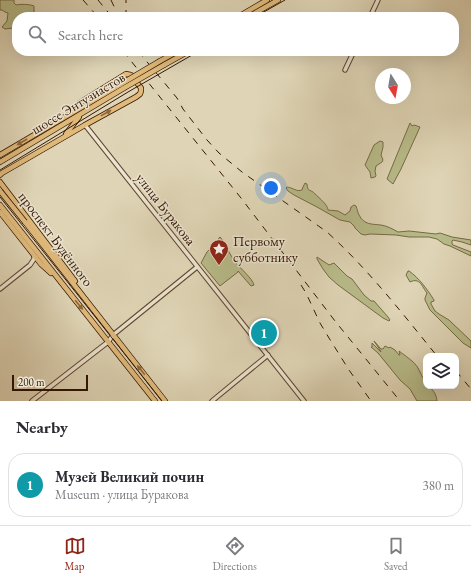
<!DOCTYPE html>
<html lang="en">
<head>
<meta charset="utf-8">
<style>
	:root { --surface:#fff; --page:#f2f2f3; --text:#2b2b33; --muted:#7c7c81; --line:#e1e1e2; --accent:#8f2418 }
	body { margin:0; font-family:"EB Garamond",serif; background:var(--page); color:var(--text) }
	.controls { position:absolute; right:12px; bottom:12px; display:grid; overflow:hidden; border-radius:8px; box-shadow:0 4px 16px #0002 }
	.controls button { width:36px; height:36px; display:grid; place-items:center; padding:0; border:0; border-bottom:1px solid var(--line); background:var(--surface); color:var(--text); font:20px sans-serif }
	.compass { position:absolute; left:375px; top:68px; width:36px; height:36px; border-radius:50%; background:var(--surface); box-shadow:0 4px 16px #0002; rotate:169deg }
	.scale { position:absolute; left:12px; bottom:10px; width:76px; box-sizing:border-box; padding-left:4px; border:2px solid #361702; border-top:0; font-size:11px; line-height:14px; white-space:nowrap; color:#361702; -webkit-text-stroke:3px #eae4d0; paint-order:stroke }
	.you { position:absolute; left:271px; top:188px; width:14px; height:14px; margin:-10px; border:3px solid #fff; border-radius:50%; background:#1a73e8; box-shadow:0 0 0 6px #1a73e833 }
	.badge { display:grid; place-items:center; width:26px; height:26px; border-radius:50%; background:var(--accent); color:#fff; font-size:13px; font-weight:700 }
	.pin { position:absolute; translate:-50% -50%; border:2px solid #fff; box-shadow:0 1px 4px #0006 }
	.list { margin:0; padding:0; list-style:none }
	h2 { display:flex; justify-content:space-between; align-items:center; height:52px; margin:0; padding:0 16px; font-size:17px }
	h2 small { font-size:13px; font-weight:400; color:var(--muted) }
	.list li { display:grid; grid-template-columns:26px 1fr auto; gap:12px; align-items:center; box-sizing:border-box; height:64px; margin:0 8px 8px; padding:0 8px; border:1px solid var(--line); border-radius:16px }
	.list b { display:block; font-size:15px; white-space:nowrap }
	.list p { margin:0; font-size:13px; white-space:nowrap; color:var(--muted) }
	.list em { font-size:13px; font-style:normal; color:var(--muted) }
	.icon { flex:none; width:22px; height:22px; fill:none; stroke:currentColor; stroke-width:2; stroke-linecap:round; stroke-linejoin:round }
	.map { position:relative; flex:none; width:471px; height:401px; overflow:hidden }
	.search { position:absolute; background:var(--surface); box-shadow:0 4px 16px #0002; left:12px; right:12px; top:12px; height:44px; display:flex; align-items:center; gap:10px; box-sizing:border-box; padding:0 14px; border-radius:16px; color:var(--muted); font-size:15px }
	.sheet { height:124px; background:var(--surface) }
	nav { display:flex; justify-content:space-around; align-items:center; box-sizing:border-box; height:56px; border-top:1px solid var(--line); background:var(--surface); font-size:11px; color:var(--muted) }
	nav a { display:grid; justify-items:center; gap:2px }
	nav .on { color:var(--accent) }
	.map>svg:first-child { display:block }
	.green { fill:#b8bc8a; stroke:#776a46 }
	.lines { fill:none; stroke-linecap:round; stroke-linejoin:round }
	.minor-casing { stroke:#60462f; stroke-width:5.5 }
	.major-casing { stroke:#361702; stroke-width:6 }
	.minor { stroke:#eae4d0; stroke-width:3.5 }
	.major { stroke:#e0ba7b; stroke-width:4.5 }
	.tram { stroke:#361702; stroke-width:1 }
	.rail { stroke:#361702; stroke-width:1; stroke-dasharray:7 7; stroke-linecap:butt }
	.major-bridge-casing { stroke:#361702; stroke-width:6; stroke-linecap:butt }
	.major-bridge { stroke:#e0ba7b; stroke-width:4.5 }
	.oneway { fill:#8b683e }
	.labels { text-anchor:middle; stroke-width:3; stroke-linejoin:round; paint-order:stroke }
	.street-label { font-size:14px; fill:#361702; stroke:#eae4d0 }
	.poi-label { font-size:14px; fill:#361702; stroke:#eae4d0; text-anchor:start }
</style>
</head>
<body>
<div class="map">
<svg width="471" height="401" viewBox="0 0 471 401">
	<rect width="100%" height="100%" fill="#dfd5b6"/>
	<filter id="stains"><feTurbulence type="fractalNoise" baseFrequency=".005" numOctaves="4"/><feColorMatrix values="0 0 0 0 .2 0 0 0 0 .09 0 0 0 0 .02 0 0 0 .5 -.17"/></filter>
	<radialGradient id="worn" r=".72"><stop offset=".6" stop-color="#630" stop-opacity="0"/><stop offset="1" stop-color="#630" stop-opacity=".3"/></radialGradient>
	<g class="green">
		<path d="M0,0H14V3L16,5C20,4 29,4 34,6V17H17V30L13,28L5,29L2,27L7,21L8,13L5,12L2,10H0Z"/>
		<path d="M410,123L412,126L414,125L420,127L401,169L393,184L387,179Z"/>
		<path d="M380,141L383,142V147L381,155L383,160L382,162L376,166L375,171L376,176L375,177L371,178L370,172L365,165L374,145Z"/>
		<path d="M305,183L307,184C308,191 308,189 313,192C313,192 325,203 325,204C326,204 328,209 328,210L338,211L345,215L350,211L351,207L354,205L356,206C357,209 358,213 359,215C364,225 372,224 381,225C387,226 393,229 398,232L409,231L436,234L440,233L452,237L471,240V245L462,242L453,240L452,241V244L453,245L471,252V256L450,246L444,244L437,239L429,237H409L396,235L370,234L365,235L361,234L355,228L354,226L350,222L340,220L317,207L294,195L288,191L286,188L287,187C294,188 296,192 302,190L303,187Z"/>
		<path d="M219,238L220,237L221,238C226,246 230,255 236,263C241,269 252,278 254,285L251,286L238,271V272L220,286L201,263L207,252L216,243L217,244Z"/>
		<path d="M317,257L329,265L334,263L347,276L352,279L364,295L371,301H374L388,317L390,320L389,321L383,318L338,285L329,277L323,269L317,259Z"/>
		<path d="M408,271H409C419,278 427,289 434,300V301L431,302V304L435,311L439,314L449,320L471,341V348L463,343L430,310L425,300V298L427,293C422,287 420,277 410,282L406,275Z"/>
		<path d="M374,341L381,349H383L385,346L389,348L390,347L395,350L399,355H400L399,351C404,355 415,362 418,368C419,370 420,372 421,374C423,379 426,380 426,386H429C434,392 436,393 437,401H417L410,389L400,380L378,353L371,347H372V343L381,352L380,350Z"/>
	</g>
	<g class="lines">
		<defs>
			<g id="minor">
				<path d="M370,17L378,0"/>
				<path d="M345,70L354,51"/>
				<path d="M85,125L304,401"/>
				<path d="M0,289L30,265L34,259V256"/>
				<path d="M32,401L108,342L113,335L197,267"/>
				<path d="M212,401L268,355"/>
			</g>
			<g id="major">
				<path d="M238,17L267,0"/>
				<path d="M248,17L278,0"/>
				<path d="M160,61L178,51"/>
				<path d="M164,65L189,51"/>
				<path d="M66,134L79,117"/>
				<path d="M0,155L121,84"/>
				<path d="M0,162L124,88"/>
				<path d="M0,175L2,173L85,125L136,97L140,94L141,91V88L131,75L126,74L78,104L67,115"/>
				<path d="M0,182L75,281"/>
				<path d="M0,205L155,401"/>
				<path d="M0,212L41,264L51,273"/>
				<path d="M25,222L165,401"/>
			</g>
		</defs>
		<use href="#minor" class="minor-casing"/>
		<use href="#major" class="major-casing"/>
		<use href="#minor" class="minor"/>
		<use href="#major" class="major"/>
		<g class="tram">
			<path d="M255,17L285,0"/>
			<path d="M0,170L128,92L199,51"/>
			<path d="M0,197L162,401"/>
		</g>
		<g class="rail">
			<path d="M83,0L98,17"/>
			<path d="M98,0L112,17"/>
			<path d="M111,0L119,17"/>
			<path d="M126,17V0"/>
			<path d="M123,51L241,198L335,321L400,401"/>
			<path d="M138,51L177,98L183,109L207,140L219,153L242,172L327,232C368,269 402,313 437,356"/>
			<path d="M301,285L306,293L320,323L329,338L349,370L371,401"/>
			<path d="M456,371L471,389"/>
		</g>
		<defs>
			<g id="major-bridge">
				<path d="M121,84L160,61"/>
				<path d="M124,88L164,65"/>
				<path d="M0,191L25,222"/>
			</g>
		</defs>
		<use href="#major-bridge" class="major-bridge-casing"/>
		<use href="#major-bridge" class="major-bridge"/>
	</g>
	<defs><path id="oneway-solid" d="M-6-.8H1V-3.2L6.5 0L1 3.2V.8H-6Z"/></defs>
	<g class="oneway">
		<use href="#oneway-solid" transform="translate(106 113) rotate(-29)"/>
		<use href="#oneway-solid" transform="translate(22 142) rotate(150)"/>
		<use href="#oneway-solid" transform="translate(79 305) rotate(51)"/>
		<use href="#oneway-solid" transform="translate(141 370) rotate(-129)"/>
	</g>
	<defs>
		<symbol id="sight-pin" viewBox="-11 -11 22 30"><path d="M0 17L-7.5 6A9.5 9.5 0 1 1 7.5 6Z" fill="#8f2418" stroke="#eae4d0"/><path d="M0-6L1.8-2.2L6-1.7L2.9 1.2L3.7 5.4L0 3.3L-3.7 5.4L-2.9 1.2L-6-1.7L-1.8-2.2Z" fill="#fff"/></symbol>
	</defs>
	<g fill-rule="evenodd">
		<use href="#sight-pin" x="208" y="238" width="22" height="30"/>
	</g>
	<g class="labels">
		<g class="street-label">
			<text transform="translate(78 103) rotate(-31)" y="5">шоссе Энтузиастов</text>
			<text transform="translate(166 209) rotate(52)" y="5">улица Буракова</text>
			<text transform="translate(56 239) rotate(53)" y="5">проспект Будённого</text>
		</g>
		<g class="poi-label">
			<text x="233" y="246">Первому<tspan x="233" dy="16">субботнику</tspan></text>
		</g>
	</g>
	<rect width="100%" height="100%" filter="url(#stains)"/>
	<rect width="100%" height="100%" fill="url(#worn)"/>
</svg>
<div class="controls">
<button><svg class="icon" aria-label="layers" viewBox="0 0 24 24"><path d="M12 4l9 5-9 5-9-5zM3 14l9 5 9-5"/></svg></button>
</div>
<svg class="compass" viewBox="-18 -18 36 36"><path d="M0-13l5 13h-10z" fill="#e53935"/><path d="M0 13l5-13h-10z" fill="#7c7c81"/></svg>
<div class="scale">200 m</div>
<div class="you"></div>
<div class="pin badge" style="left:264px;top:333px;background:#0f9aa8">1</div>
<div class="search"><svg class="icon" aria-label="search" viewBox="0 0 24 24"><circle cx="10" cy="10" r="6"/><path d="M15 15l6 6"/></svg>Search here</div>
</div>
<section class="sheet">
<h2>Nearby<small></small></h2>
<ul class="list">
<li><span class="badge" style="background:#0f9aa8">1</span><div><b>Музей Великий почин</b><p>Museum · улица Буракова</p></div><em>380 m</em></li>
</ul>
</section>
<nav>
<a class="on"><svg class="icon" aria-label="map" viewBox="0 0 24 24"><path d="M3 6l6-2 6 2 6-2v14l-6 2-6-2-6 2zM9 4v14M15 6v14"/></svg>Map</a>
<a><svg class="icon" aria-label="directions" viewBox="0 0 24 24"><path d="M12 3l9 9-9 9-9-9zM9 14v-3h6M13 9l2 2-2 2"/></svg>Directions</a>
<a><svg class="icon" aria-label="saved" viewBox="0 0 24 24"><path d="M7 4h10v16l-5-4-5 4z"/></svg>Saved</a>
</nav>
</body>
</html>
